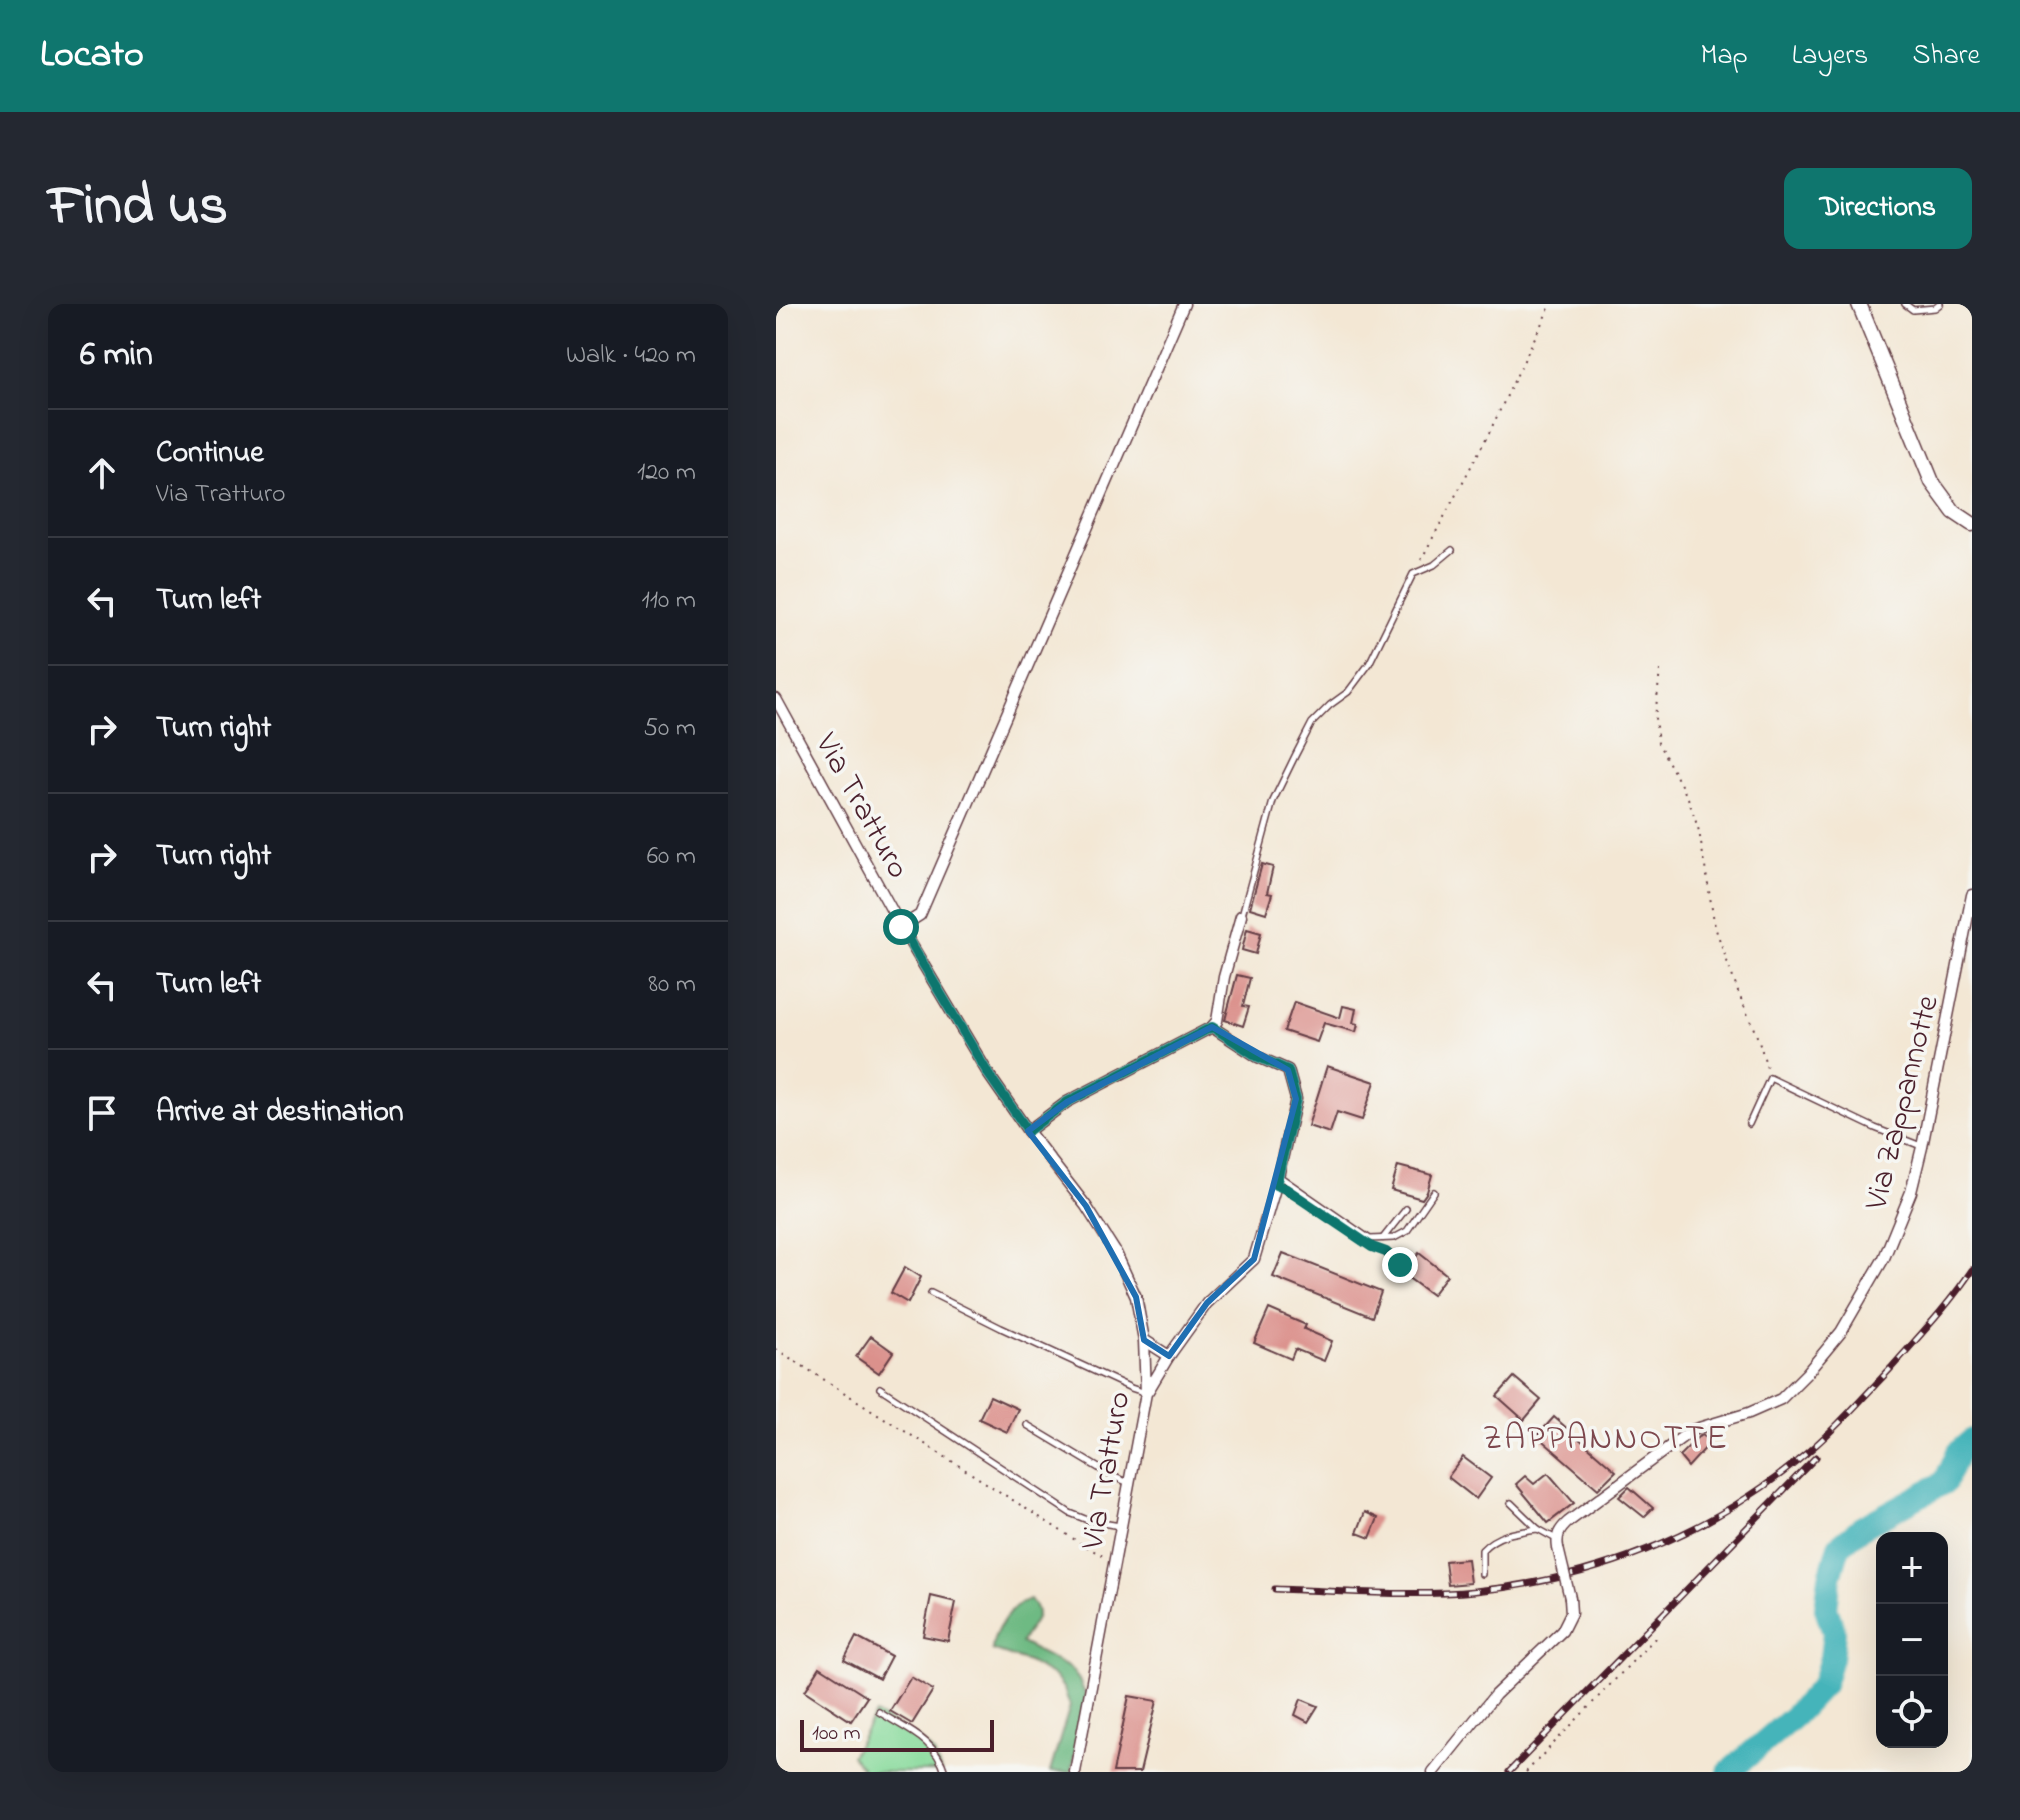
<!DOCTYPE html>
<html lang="en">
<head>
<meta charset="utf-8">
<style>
	:root { --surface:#171b24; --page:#242831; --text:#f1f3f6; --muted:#9ea1a6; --line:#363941; --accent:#0f766e }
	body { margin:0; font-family:"Indie Flower",sans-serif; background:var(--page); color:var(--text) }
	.controls { position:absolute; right:24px; bottom:24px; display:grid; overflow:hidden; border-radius:16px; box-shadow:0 8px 32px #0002 }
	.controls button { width:72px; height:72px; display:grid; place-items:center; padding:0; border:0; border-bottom:2px solid var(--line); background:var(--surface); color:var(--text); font:40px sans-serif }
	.scale { position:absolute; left:24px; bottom:20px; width:194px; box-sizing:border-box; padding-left:8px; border:4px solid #4a1f2b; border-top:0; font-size:22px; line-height:28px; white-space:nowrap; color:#4a1f2b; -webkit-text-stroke:6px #f6f6f2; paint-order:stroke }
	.stop { position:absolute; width:24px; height:24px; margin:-18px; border:6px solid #0f766e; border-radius:50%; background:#fff }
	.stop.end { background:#0f766e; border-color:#fff; box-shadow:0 2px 8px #0008 }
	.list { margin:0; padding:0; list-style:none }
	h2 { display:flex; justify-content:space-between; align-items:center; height:104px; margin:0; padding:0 32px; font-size:34px }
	h2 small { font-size:26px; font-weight:400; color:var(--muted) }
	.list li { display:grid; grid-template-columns:52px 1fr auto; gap:24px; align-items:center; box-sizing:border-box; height:128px; padding:0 32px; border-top:2px solid var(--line) }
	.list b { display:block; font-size:30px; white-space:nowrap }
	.list p { margin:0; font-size:26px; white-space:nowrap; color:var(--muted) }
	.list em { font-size:26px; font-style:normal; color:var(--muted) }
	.icon { flex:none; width:44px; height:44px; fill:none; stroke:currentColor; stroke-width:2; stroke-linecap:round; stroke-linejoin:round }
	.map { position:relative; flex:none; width:1196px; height:1468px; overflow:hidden; border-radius:16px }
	header { display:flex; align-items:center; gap:48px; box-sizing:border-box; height:112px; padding:0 40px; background:var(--accent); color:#fff }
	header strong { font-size:38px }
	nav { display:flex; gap:44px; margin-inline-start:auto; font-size:28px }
	.intro { display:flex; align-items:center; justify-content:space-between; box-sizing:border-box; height:192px; padding:0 48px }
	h1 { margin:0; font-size:56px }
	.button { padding:20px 36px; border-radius:16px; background:var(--accent); color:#fff; font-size:28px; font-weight:700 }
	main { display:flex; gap:48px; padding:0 48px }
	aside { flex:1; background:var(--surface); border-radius:16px; box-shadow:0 8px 32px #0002 }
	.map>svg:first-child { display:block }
	.green { fill:#88da9b; stroke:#697c63; stroke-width:2 }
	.forest { fill:#6eba83; stroke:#5c6c57; stroke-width:2 }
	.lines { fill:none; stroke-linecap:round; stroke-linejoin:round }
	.river { stroke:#44b4ba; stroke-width:24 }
	.building { fill:#db918c }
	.lane-casing { stroke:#633d44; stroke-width:8 }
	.street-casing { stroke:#633d44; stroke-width:13 }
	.secondary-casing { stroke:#633d44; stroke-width:17 }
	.path { stroke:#633d44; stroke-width:2; stroke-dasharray:2 6; stroke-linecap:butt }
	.lane { stroke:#fff; stroke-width:5 }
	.street { stroke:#fff; stroke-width:10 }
	.secondary { stroke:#fff; stroke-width:14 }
	.rail-casing { stroke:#4a1f2b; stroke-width:7 }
	.rail { stroke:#f6f6f2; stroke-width:4; stroke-dasharray:12; stroke-linecap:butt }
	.street-bridge-casing { stroke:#633d44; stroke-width:13; stroke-linecap:butt }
	.street-bridge { stroke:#fff; stroke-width:10 }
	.route { stroke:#0f766e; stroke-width:10 }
	.marked { fill:none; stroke:#1f6fb2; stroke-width:6; stroke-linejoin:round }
	.labels { text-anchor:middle; stroke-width:7; stroke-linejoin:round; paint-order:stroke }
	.street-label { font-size:32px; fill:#4a1f2b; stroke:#f6f6f2 }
	.neighbourhood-label { font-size:34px; letter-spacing:2px; fill:#7d474d; stroke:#f6f6f2 }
</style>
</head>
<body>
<header>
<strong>Locato</strong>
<nav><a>Map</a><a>Layers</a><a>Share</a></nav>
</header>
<div class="intro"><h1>Find us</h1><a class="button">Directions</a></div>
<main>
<aside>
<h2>6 min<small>Walk · 420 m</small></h2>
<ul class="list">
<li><svg class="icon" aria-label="ahead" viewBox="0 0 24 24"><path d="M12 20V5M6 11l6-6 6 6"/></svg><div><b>Continue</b><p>Via Tratturo</p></div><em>120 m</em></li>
<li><svg class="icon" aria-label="left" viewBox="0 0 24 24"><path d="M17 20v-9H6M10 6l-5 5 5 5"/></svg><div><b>Turn left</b></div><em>110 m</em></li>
<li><svg class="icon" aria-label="right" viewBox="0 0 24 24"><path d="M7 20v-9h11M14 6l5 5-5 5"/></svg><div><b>Turn right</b></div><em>50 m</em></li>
<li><svg class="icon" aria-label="right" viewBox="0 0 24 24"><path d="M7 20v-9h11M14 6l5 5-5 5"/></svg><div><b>Turn right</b></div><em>60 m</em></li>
<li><svg class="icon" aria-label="left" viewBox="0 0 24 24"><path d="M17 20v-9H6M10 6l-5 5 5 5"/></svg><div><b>Turn left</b></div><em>80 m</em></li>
<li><svg class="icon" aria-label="arrive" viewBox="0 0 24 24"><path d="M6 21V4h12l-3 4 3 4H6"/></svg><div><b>Arrive at destination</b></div></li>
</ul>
</aside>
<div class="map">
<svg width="1196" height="1468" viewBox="0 0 1196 1468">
	<rect width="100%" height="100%" fill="#f6f6f2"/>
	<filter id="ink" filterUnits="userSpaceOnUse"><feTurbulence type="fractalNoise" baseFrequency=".0125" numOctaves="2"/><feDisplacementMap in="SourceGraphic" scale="16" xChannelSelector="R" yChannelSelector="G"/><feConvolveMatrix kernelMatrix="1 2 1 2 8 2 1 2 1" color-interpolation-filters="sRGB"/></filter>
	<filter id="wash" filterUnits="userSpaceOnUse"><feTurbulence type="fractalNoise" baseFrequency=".006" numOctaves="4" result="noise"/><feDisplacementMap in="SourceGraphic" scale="32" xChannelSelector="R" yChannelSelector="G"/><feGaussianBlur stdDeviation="1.8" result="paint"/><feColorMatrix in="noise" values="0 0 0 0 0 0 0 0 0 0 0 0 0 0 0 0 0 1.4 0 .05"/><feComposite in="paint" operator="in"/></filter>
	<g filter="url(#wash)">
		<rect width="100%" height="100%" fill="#f3e7d4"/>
		<path class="green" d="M99,1410L143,1435L158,1449L165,1468H84L86,1464L75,1452Z"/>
		<path class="forest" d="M254,1296C272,1314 250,1323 245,1339L294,1364L303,1376L310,1392L295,1468H274L294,1402L288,1385L279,1373L252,1358L216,1346C217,1328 235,1299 254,1296Z"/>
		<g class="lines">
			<path class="river" d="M953,1468L1018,1412L1047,1381L1055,1354L1058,1328L1050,1304L1054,1273L1063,1242L1085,1224L1169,1178L1182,1148L1196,1136"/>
		</g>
		<g id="blocks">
			<g class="building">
				<path d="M486,560L497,563L491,589L496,590L490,609L474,604Z"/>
				<path d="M471,625L485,629L480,650L466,646Z"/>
				<path d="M461,671L474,674L467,702L473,703L467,722L449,716Z"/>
				<path d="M518,698L564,714L567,702L580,705L577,719L582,720L580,728L548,719L541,738L508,727Z"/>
				<path d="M551,762L599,778L586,816L561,808L554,829L532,822Z"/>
				<path d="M622,862L656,871L651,888L646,895L615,886Z"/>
				<path d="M507,949L605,988L596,1013L497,973Z"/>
				<path d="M643,949L671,971L656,991L627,970Z"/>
				<path d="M129,963L145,973L132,999L115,989Z"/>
				<path d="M493,1005L530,1021L528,1025L556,1037L548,1057L519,1045L515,1055L478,1039Z"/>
				<path d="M95,1032L117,1048L103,1069L80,1053Z"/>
				<path d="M738,1073L765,1096L748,1116L721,1092Z"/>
				<path d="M214,1092L242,1105L231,1128L203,1115Z"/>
				<path d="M778,1113L840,1167L822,1185L761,1132Z"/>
				<path d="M927,1131L934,1139L912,1163L903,1152L922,1133Z"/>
				<path d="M687,1153L715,1174L700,1195L672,1173Z"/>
				<path d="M772,1169L798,1199L772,1219L740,1180L749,1172L758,1180Z"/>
				<path d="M853,1183L877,1204L868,1213L843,1193Z"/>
				<path d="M589,1208L602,1214L594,1234L581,1229Z"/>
				<path d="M691,1255L694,1279L672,1281L669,1257Z"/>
				<path d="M155,1292L180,1298L172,1337L147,1332Z"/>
				<path d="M80,1333L115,1352L103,1375L68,1356Z"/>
				<path d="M44,1363L91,1393L75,1417L29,1387Z"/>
				<path d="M135,1373L157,1386L136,1420L114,1407Z"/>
				<path d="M353,1392L381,1397L364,1468H337Z"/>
				<path d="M525,1395L542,1402L532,1418L519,1411Z"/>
			</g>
		</g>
	</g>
	<g filter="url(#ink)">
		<use href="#blocks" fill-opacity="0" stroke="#633d44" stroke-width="2"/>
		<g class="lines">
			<defs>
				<g id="lane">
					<path d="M1129,0L1137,6L1159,4L1164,0"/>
					<path d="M466,611L497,497L519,452L536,419L554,401L572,388L593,360L637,270L658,261L676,246"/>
					<path d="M973,820L994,774L1099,824L1145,842"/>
					<path d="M503,872L594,935L618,934L631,927L658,888"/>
					<path d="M501,882L510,885L596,943L610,948L624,961"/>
					<path d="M607,934L630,905"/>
					<path d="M155,989L225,1024L355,1084L370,1089"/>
					<path d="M104,1084L294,1209L314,1217L344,1222"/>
					<path d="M251,1121L336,1172L353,1179"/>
					<path d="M735,1199L762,1225L780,1235"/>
					<path d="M706,1270V1246C721,1230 740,1228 762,1225"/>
					<path d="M103,1408C131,1426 159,1435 169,1468"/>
				</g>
				<g id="street">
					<path d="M0,395L125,623L213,771L252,827L310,902L340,949L360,993L368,1036L370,1089L299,1468"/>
					<path d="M125,623L144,611L408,0"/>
					<path d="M252,827L291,798L436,723L441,717L448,673L465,612"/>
					<path d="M368,1036L393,1052"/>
					<path d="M372,1087L393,1052L431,999L478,955L500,881L520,795L512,766L482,753L436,723"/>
					<path d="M782,1244C780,1232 783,1226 792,1218L916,1126L973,1109L1005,1095L1031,1069L1065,1028L1108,954L1135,888L1146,843L1196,591"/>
					<path d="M657,1468L719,1391L786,1327L795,1309L794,1294"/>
				</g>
				<path id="secondary" d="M1083,0L1156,178L1178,208L1196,220"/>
			</defs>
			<use href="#lane" class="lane-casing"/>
			<use href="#street" class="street-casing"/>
			<use href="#secondary" class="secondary-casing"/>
			<g class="path">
				<path d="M645,256L713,129L775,0"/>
				<path d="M884,366L879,414L882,439L912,494L923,527L939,623L962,688L983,737L991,764"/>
				<path d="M0,1045L304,1239L327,1252"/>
				<path d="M750,1468L883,1330"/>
			</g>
			<use href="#lane" class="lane"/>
			<use href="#street" class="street"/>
			<use href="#secondary" class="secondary"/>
			<defs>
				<g id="rail">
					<path d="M499,1285C565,1287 633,1293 699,1287C816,1276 929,1232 1020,1158C1055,1130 1085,1096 1115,1064C1143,1032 1172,1002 1196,966"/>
					<path d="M733,1468L1040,1153"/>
				</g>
			</defs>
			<use href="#rail" class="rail-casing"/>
			<use href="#rail" class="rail"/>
			<defs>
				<path id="street-bridge" d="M782,1244L794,1294"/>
			</defs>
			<use href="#street-bridge" class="street-bridge-casing"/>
			<use href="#street-bridge" class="street-bridge"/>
		</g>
	</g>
	<g class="lines" filter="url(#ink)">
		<path class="route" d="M125,623L213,771L252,827L291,798L436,723L482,753L512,766L520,795L500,881L510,885L596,943L610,948L624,961"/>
	</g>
	<path class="marked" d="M436,723L512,766L520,795L478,955L431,999L393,1052L368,1036L360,993L310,902L252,827L291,798Z"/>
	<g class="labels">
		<g class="street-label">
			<text transform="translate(88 501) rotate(61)" y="11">Via Tratturo</text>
			<text transform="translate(1124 798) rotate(-76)" y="11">Via Zappannotte</text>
			<text transform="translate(328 1166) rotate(-80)" y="11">Via Tratturo</text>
		</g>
		<g class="neighbourhood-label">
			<text x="830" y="1144">ZAPPANNOTTE</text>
		</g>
	</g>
</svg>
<div class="controls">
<button>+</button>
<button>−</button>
<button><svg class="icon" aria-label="locate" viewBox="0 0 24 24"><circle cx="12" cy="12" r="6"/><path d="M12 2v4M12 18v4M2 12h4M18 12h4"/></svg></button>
</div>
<div class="scale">100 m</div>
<div class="stop" style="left:125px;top:623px"></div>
<div class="stop end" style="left:624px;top:961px"></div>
</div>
</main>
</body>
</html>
